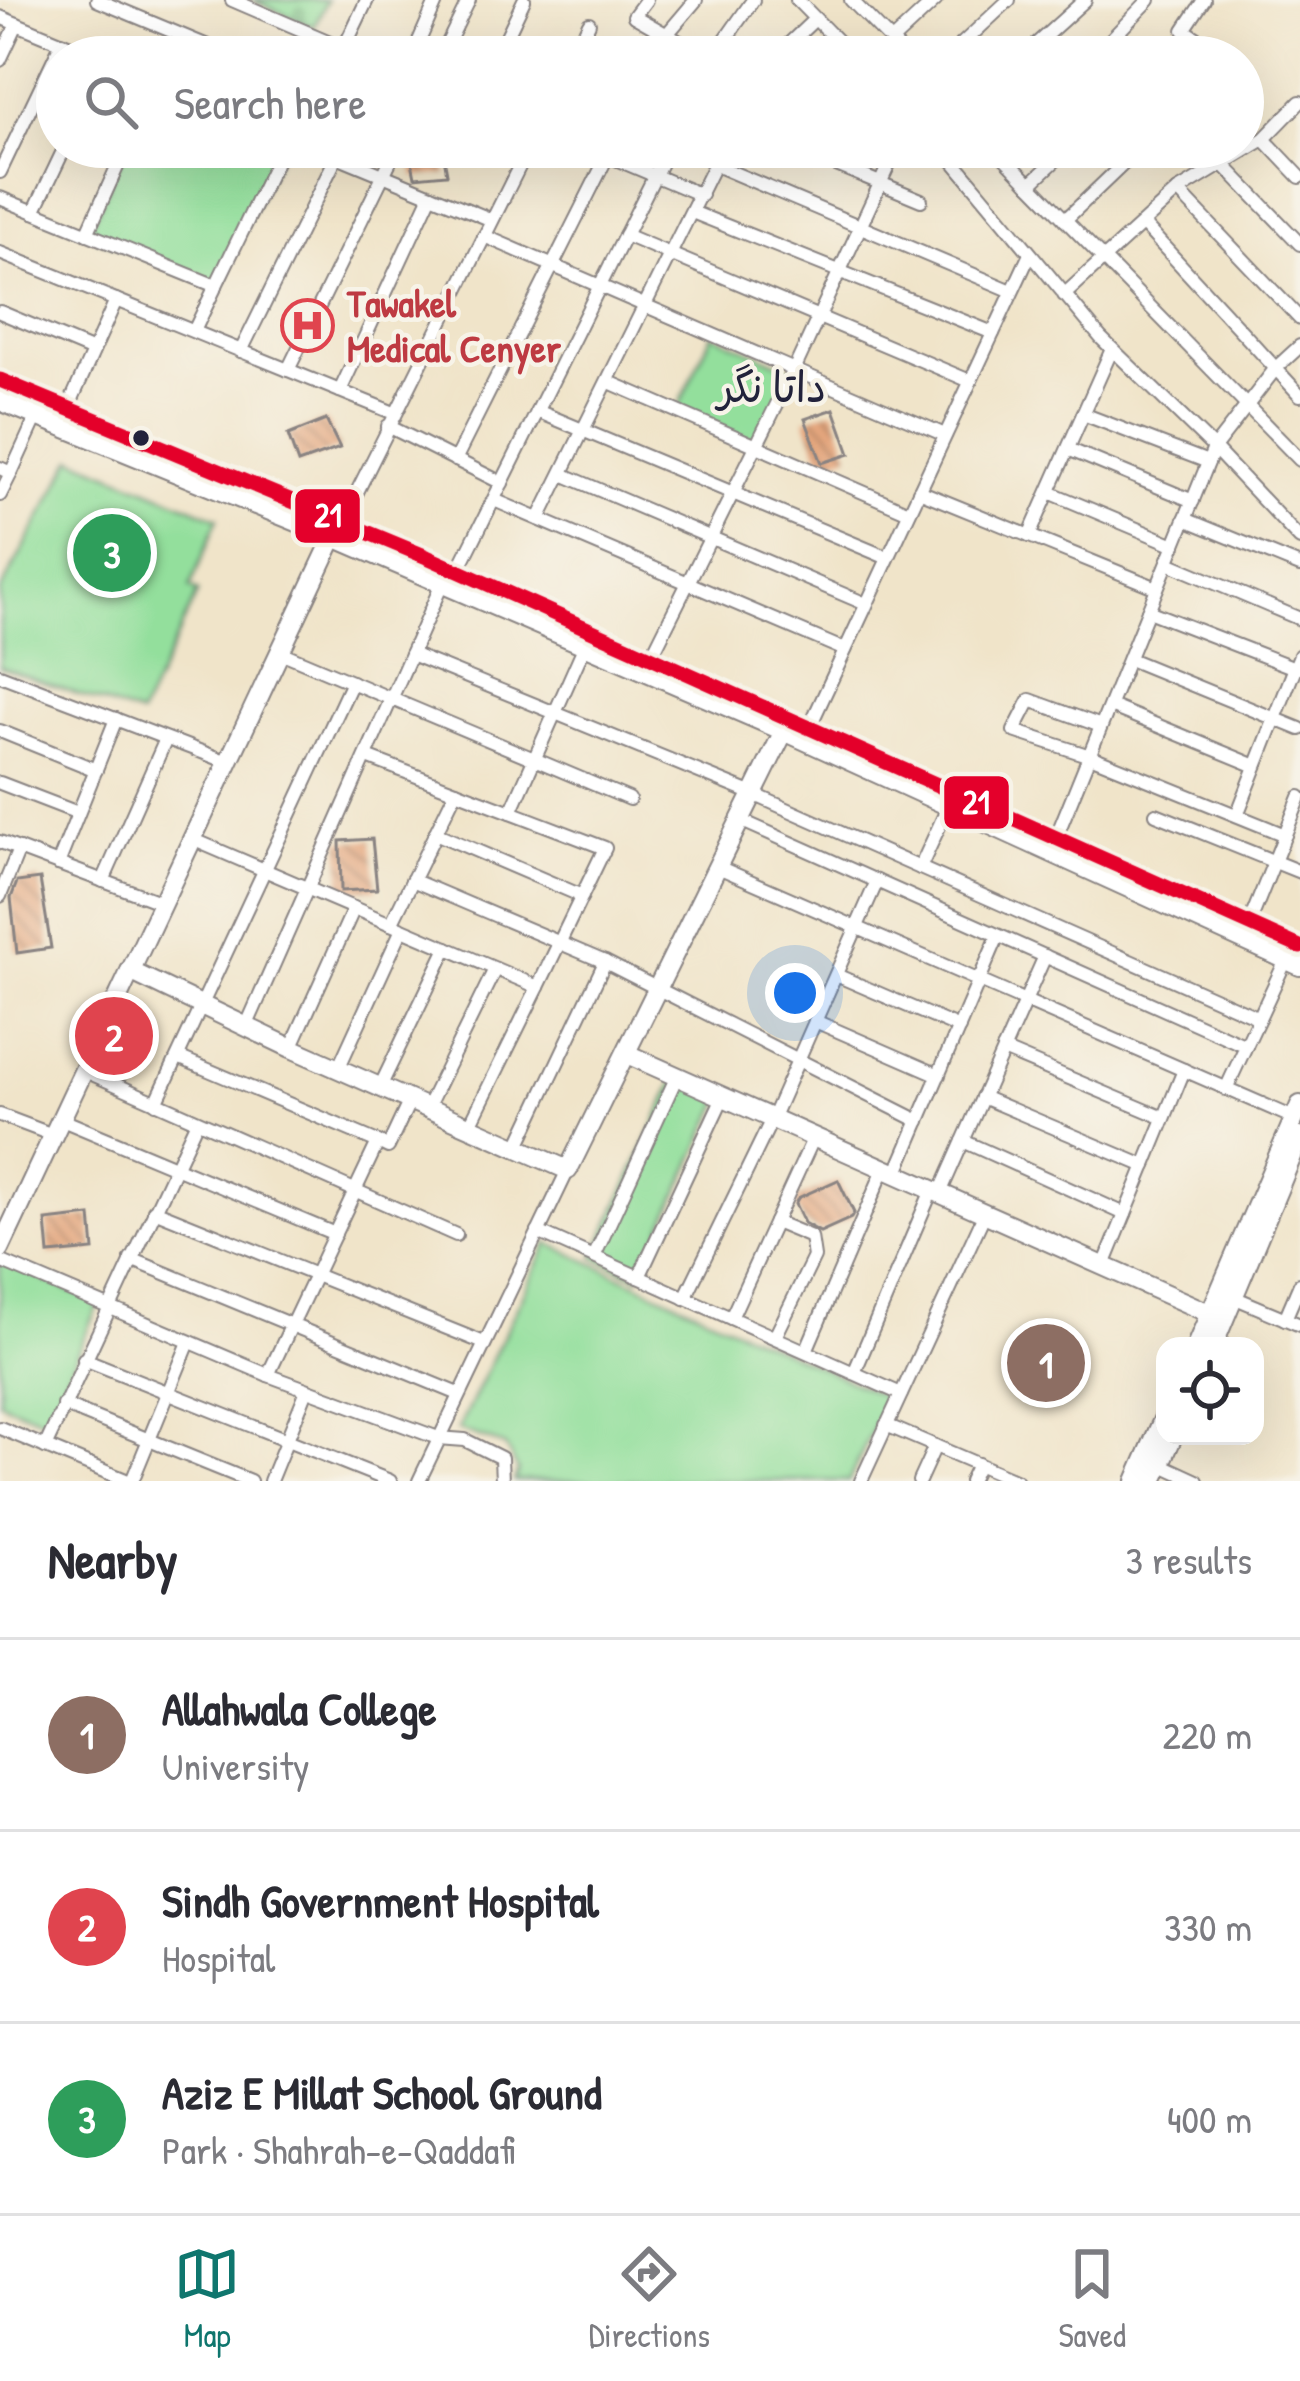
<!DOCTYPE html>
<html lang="en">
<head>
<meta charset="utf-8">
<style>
	:root { --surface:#fff; --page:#f7f7f7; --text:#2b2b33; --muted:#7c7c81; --line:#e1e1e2; --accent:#0f766e }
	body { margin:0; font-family:"Patrick Hand","Playpen Sans Arabic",sans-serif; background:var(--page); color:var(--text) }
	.controls { position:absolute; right:36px; bottom:36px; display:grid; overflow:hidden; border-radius:24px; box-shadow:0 12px 48px #0002 }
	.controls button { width:108px; height:108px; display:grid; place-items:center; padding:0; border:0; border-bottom:3px solid var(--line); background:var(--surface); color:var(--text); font:60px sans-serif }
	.you { position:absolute; left:795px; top:993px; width:42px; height:42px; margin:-30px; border:9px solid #fff; border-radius:50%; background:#1a73e8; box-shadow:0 0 0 18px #1a73e833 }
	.badge { display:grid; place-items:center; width:78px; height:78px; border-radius:50%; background:var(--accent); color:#fff; font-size:39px; font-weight:700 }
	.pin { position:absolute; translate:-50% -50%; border:6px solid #fff; box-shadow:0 3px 12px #0006 }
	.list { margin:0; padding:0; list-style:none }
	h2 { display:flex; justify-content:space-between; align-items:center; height:156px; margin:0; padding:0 48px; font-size:51px }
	h2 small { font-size:39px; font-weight:400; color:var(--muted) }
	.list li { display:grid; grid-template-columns:78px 1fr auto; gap:36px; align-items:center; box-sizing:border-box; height:192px; padding:0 48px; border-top:3px solid var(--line) }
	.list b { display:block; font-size:45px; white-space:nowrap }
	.list p { margin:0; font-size:39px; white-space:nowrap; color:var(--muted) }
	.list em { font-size:39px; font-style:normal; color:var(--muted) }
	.icon { flex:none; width:66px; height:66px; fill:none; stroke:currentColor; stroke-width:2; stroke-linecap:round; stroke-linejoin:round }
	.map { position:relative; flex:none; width:1300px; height:1481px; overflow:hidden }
	.search { position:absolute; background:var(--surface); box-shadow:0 12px 48px #0002; left:36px; right:36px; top:36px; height:132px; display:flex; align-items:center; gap:30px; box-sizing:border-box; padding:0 42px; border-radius:66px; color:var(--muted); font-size:45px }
	.sheet { height:732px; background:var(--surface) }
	nav { display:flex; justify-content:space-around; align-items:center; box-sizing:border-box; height:168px; border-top:3px solid var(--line); background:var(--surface); font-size:33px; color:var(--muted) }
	nav a { display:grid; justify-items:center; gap:6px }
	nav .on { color:var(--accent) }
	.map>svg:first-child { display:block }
	.cemetery { fill:url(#cemetery-stones); stroke:#5a806c; stroke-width:3 }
	.park { fill:#93df9c; stroke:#5a806c; stroke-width:3 }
	.building { fill:url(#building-back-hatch) }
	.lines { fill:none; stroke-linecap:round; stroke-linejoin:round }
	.street-casing { stroke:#898382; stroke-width:16 }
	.secondary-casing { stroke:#898382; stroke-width:22 }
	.primary-casing { stroke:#898382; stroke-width:22 }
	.street { stroke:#fff; stroke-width:12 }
	.secondary { stroke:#fff; stroke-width:18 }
	.primary { stroke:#fff; stroke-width:18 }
	.bus-1-casing { stroke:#f7f3e8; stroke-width:24 }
	.bus-1 { stroke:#e4002b; stroke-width:15 }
	.bus-dot { fill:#22223b; stroke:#f7f3e8; stroke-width:4.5 }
	.labels { text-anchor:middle; stroke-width:9; stroke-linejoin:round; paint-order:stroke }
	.health-label { font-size:39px; font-weight:bold; fill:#be3a42; stroke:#f7f3e8; text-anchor:start }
	.neighbourhood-label { font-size:42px; fill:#22223b; stroke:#f7f3e8 }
	.line-badge { stroke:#f7f3e8; stroke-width:4.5 }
	.badge-label { font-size:33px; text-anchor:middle; font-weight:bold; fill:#fff }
</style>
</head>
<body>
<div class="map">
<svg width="1300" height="1481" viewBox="0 0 1300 1481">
	<defs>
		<pattern id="cemetery-stones" width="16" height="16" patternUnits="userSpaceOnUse" patternTransform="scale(3)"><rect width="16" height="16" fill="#93df9c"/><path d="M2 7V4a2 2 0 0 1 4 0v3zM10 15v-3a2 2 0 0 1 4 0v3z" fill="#7ebf87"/></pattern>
		<pattern id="building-back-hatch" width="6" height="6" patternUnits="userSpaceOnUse" patternTransform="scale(3)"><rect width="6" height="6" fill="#e4a67d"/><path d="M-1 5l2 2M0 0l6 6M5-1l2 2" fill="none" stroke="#b88768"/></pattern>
	</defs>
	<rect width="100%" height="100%" fill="#f7f3e8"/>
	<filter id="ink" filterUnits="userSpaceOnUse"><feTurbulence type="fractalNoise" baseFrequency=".00833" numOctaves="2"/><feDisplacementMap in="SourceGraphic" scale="24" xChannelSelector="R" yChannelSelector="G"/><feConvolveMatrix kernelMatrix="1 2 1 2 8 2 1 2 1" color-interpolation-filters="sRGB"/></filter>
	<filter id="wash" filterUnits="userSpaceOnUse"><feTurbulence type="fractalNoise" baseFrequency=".004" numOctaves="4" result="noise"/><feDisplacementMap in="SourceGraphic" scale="48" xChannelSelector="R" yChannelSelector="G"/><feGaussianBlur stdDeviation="2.7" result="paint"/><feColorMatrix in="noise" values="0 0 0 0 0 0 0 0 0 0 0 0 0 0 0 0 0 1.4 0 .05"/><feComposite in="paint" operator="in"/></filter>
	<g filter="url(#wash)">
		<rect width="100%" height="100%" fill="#f0e4c9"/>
		<path class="cemetery" d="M252,0H327L314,27Z"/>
		<g class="park">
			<path d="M126,147H283L216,286L87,234Z"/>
			<path d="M712,334L794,370L757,445L677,410Z"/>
			<path d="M73,458L218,518L190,588L198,592L140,716L0,667V592Z"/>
			<path d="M677,1076L723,1097L639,1277L594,1257Z"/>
			<path d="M548,1243L887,1398L849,1481H514L518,1470L505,1446L458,1430Z"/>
			<path d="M0,1261L99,1303L47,1421L0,1402Z"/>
		</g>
		<g id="blocks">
			<g class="building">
				<path d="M409,147H442L447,174L415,177Z"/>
				<path d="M834,409L850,454L822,463L805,419Z"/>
				<path d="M326,420L340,448L298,463L288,435Z"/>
				<path d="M372,839L377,889L341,891L340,841Z"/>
				<path d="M40,879L51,948L17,953L11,898L17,882Z"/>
				<path d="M838,1180L854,1213L851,1218L820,1232L804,1223L795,1204L798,1198Z"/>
				<path d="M91,1216L94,1250L49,1254L46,1221Z"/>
			</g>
		</g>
	</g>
	<g filter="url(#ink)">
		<use href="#blocks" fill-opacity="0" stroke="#898382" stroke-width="3"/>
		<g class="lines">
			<defs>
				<g id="street">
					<path d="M97,0L234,57"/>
					<path d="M232,0L365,57"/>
					<path d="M646,0L634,16L706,57"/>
					<path d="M797,0L853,57"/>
					<path d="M851,0L907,57"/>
					<path d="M1204,0L1184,30L1219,52L1215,57"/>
					<path d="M0,17L97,57"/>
					<path d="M892,41L936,0"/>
					<path d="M344,48L367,0"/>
					<path d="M412,57L437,0"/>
					<path d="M441,57L469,0"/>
					<path d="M497,57L524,0"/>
					<path d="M573,57L589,23"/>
					<path d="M656,57L668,33L696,0"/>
					<path d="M713,57L753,0"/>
					<path d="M775,57L815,19"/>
					<path d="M948,57L1009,0"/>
					<path d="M1022,57L1085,0"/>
					<path d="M1094,57L1149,0"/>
					<path d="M0,60L17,24"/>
					<path d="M1264,139L1300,177"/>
					<path d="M315,147L492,220"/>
					<path d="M587,147L701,195"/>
					<path d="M793,147L921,200"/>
					<path d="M942,147L1101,338L1214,448L1300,539"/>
					<path d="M994,147L1300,460"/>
					<path d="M1223,164L1300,244"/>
					<path d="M715,165L1012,291"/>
					<path d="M0,172L62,42"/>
					<path d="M1030,184L1070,147"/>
					<path d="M1178,191L1300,319"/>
					<path d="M0,198L216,286"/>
					<path d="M34,212L65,147"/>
					<path d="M692,212L993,333"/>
					<path d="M1065,220L1141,147"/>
					<path d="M1143,224L1300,395"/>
					<path d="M87,234L126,147"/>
					<path d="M625,235L970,381"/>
					<path d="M484,236L945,435"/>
					<path d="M0,253L394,413"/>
					<path d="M1064,295L1178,191L1264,139L1300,102"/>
					<path d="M0,312L93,351"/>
					<path d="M194,331L283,147"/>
					<path d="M241,351L337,156"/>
					<path d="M288,370L397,147"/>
					<path d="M609,382L909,512"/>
					<path d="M340,391L431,195"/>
					<path d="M68,408L116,300"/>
					<path d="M537,411L888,558"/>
					<path d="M1083,414L1208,462"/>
					<path d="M388,426L502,483"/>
					<path d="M1068,449L1193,501"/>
					<path d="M455,460L612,147"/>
					<path d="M0,468L11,473L37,416"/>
					<path d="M562,474L866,604"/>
					<path d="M919,491L1157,588"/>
					<path d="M1049,492L1175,545"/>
					<path d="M0,495L11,473"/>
					<path d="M494,500L845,650"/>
					<path d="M539,519L723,147"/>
					<path d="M1185,519L1300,566"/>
					<path d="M342,522L529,147"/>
					<path d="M1029,536L1112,349"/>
					<path d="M1168,563L1300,619"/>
					<path d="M458,571L669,147"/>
					<path d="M1148,611L1295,668"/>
					<path d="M280,652L629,799"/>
					<path d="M411,654L753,794L1259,1018"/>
					<path d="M651,657L794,370L897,147"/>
					<path d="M1129,659L1300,729"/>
					<path d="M0,675L228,762"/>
					<path d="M1110,706L1256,766"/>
					<path d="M1101,726L1030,700L1014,731L1090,756L1285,835"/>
					<path d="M809,728L1030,254"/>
					<path d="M0,731L96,770"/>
					<path d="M367,757L605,848L538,987"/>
					<path d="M0,783L78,813"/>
					<path d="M511,812L585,645"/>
					<path d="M1156,814L1300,872"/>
					<path d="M1237,815L1300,655"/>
					<path d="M740,820L1246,1046L1226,1089"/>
					<path d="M435,833L582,896"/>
					<path d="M1057,835L1214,448L1276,368L1300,346"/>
					<path d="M192,839L538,987L469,1127"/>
					<path d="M0,842L162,903"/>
					<path d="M58,864L116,719"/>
					<path d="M718,867L1294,1118"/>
					<path d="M920,868L949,805"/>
					<path d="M412,880L605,962L919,1121"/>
					<path d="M103,881L166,739"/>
					<path d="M0,896L19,849"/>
					<path d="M391,924L456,791"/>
					<path d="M1249,924L1300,797"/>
					<path d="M836,975L959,1028"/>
					<path d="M815,1021L939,1075"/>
					<path d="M246,1027L442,584"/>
					<path d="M1246,1046L1286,960"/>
					<path d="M291,1048L354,908"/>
					<path d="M1003,1050L1164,1118"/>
					<path d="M178,1057L378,1142"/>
					<path d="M338,1069L402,929"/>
					<path d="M83,1070L456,1235"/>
					<path d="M380,1087L447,948"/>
					<path d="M982,1097L1145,1166"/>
					<path d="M156,1103L352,682"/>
					<path d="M427,1108L495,969"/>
					<path d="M0,1115L53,1135"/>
					<path d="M60,1119L335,1234"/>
					<path d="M963,1141L1125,1214"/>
					<path d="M517,1148L605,962"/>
					<path d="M896,1174L998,936"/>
					<path d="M940,1193L1045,956"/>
					<path d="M154,1210L484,1343"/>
					<path d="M538,1232L901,1394"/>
					<path d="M594,1257L677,1076"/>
					<path d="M131,1259L459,1394"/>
					<path d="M0,1261L268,1375L438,1438L465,1440L501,1458L502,1481"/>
					<path d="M1103,1268L1184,1070"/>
					<path d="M639,1277L723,1097"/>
					<path d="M1231,1296L1300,1325"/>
					<path d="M685,1298L772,1119L877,881"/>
					<path d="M731,1318L814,1137"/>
					<path d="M1285,1319L1300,1284"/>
					<path d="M775,1337L814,1257L811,1237L775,1222"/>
					<path d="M806,1351L884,1169"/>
					<path d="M84,1359L390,1481"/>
					<path d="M854,1373L932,1190"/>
					<path d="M268,1375L378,1142L388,1147L410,1100"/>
					<path d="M63,1405L250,1481"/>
					<path d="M886,1425L1017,1481"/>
					<path d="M0,1428L128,1481"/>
					<path d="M45,1447L197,1121"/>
					<path d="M1158,1463L1197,1481"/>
					<path d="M132,1481L189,1342"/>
					<path d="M270,1481L307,1390"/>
					<path d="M419,1481L568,1170"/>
					<path d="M861,1481L985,1213"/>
					<path d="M919,1481L935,1446"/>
					<path d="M970,1481L978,1464"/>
				</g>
				<g id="secondary">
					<path d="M130,971L291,1048L568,1170L784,731"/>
					<path d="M627,1054L1220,1318"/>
					<path d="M0,1249L339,526"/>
				</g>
				<g id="primary">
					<path d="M0,380L427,557L1300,947"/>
					<path d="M0,401L334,537L784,731L1300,966"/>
					<path d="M1196,1346L1300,1105"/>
					<path d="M1213,1346L1300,1137"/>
					<path d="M1136,1481L1165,1415"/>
					<path d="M1153,1481L1173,1436"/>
				</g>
			</defs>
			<use href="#street" class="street-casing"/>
			<use href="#secondary" class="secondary-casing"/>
			<use href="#primary" class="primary-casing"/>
			<use href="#street" class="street"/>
			<use href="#secondary" class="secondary"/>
			<use href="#primary" class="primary"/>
			<defs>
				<path id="bus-1" d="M0,380L427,557L1300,947"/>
			</defs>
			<use href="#bus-1" class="bus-1-casing"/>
			<use href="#bus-1" class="bus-1"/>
		</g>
	</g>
	<defs>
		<symbol id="hospital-ring" viewBox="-11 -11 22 22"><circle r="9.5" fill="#f7f3e8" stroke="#e0444e" stroke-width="1.5"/><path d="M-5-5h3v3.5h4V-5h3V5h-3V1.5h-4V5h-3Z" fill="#e0444e"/></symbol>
	</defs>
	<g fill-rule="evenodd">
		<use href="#hospital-ring" x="278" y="296" width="59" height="59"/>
	</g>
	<circle class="bus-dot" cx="141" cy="438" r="10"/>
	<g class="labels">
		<g class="health-label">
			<text x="347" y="317">Tawakel<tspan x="347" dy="45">Medical Cenyer</tspan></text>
		</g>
		<g class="neighbourhood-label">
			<text x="772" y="402">داتا نگر</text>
		</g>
	</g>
	<g class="line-badge">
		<rect x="293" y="487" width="69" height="58" rx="12" fill="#e4002b"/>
		<rect x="942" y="774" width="69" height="57" rx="12" fill="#e4002b"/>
	</g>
	<g class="badge-label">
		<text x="328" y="527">21</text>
		<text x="976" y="814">21</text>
	</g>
</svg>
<div class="controls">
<button><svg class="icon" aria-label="locate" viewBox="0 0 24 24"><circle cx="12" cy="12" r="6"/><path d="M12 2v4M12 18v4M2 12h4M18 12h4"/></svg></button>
</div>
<div class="you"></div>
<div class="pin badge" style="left:1046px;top:1363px;background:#8d6e63">1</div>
<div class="pin badge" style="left:114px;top:1036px;background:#e0444e">2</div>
<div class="pin badge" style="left:112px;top:553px;background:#2e9e5b">3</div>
<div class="search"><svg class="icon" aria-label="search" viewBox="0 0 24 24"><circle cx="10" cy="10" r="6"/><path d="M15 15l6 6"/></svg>Search here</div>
</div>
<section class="sheet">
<h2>Nearby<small>3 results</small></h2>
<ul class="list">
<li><span class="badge" style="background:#8d6e63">1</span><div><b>Allahwala College</b><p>University</p></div><em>220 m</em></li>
<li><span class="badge" style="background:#e0444e">2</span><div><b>Sindh Government Hospital</b><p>Hospital</p></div><em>330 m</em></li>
<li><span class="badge" style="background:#2e9e5b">3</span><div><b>Aziz E Millat School Ground</b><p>Park · Shahrah-e-Qaddafi</p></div><em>400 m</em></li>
</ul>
</section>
<nav>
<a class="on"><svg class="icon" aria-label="map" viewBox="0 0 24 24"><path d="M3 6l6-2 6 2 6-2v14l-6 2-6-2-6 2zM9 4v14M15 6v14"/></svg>Map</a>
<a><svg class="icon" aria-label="directions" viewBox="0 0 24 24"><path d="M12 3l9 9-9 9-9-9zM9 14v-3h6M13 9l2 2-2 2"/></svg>Directions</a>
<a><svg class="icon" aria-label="saved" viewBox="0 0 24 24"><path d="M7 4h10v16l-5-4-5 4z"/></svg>Saved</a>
</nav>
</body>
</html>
